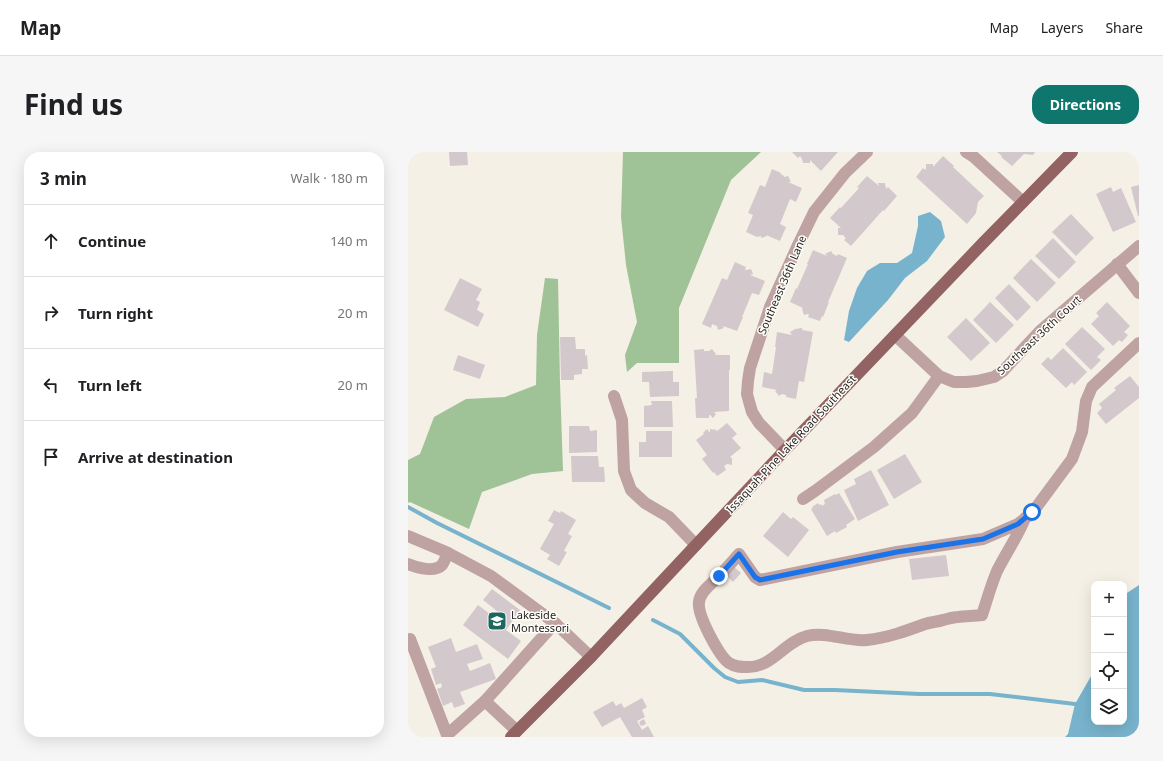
<!DOCTYPE html>
<html lang="en">
<head>
<meta charset="utf-8">
<style>
	:root { --surface:#fff; --page:#f6f6f6; --text:#202124; --muted:#757577; --line:#e0e0e0; --accent:#0f766e }
	body { margin:0; font-family:"Noto Sans",sans-serif; background:var(--page); color:var(--text) }
	.controls { position:absolute; right:12px; bottom:12px; display:grid; overflow:hidden; border-radius:8px; box-shadow:0 4px 16px #0002 }
	.controls button { width:36px; height:36px; display:grid; place-items:center; padding:0; border:0; border-bottom:1px solid var(--line); background:var(--surface); color:var(--text); font:20px sans-serif }
	.stop { position:absolute; width:12px; height:12px; margin:-9px; border:3px solid #1a73e8; border-radius:50%; background:#fff }
	.stop.end { background:#1a73e8; border-color:#fff; box-shadow:0 1px 4px #0008 }
	.list { margin:0; padding:0; list-style:none }
	h2 { display:flex; justify-content:space-between; align-items:center; height:52px; margin:0; padding:0 16px; font-size:17px }
	h2 small { font-size:13px; font-weight:400; color:var(--muted) }
	.list li { display:grid; grid-template-columns:26px 1fr auto; gap:12px; align-items:center; box-sizing:border-box; height:72px; padding:0 16px; border-top:1px solid var(--line) }
	.list b { display:block; font-size:15px; white-space:nowrap }
	.list em { font-size:13px; font-style:normal; color:var(--muted) }
	.icon { flex:none; width:22px; height:22px; fill:none; stroke:currentColor; stroke-width:2; stroke-linecap:round; stroke-linejoin:round }
	.map { position:relative; flex:none; width:731px; height:585px; overflow:hidden; border-radius:16px }
	header { display:flex; align-items:center; gap:24px; box-sizing:border-box; height:56px; padding:0 20px; background:var(--surface); border-bottom:1px solid var(--line) }
	header strong { font-size:19px }
	nav { display:flex; gap:22px; margin-inline-start:auto; font-size:14px }
	.intro { display:flex; align-items:center; justify-content:space-between; box-sizing:border-box; height:96px; padding:0 24px }
	h1 { margin:0; font-size:28px }
	.button { padding:10px 18px; border-radius:16px; background:var(--accent); color:#fff; font-size:14px; font-weight:700 }
	main { display:flex; gap:24px; padding:0 24px }
	aside { flex:1; background:var(--surface); border-radius:16px; box-shadow:0 4px 16px #0002 }
	.map>svg:first-child { display:block }
	.forest { fill:#9fc296 }
	.water { fill:#78b3cd }
	.lines { fill:none; stroke-linecap:round; stroke-linejoin:round }
	.stream { stroke:#78b3cd; stroke-width:4 }
	.building { fill:#d3c8cc }
	.minor { stroke:#bfa3a2; stroke-width:12 }
	.major { stroke:#926362; stroke-width:12 }
	.route { stroke:#1a73e8; stroke-width:5 }
	.labels { text-anchor:middle; stroke-width:3; stroke-linejoin:round; paint-order:stroke }
	.street-label { font-size:11px; fill:#262421; stroke:#fffdf9 }
	.poi-label { font-size:11px; fill:#262421; stroke:#fffdf9; text-anchor:start }
</style>
</head>
<body>
<header>
<strong>Map</strong>
<nav><a>Map</a><a>Layers</a><a>Share</a></nav>
</header>
<div class="intro"><h1>Find us</h1><a class="button">Directions</a></div>
<main>
<aside>
<h2>3 min<small>Walk · 180 m</small></h2>
<ul class="list">
<li><svg class="icon" aria-label="ahead" viewBox="0 0 24 24"><path d="M12 20V5M6 11l6-6 6 6"/></svg><div><b>Continue</b></div><em>140 m</em></li>
<li><svg class="icon" aria-label="right" viewBox="0 0 24 24"><path d="M7 20v-9h11M14 6l5 5-5 5"/></svg><div><b>Turn right</b></div><em>20 m</em></li>
<li><svg class="icon" aria-label="left" viewBox="0 0 24 24"><path d="M17 20v-9H6M10 6l-5 5 5 5"/></svg><div><b>Turn left</b></div><em>20 m</em></li>
<li><svg class="icon" aria-label="arrive" viewBox="0 0 24 24"><path d="M6 21V4h12l-3 4 3 4H6"/></svg><div><b>Arrive at destination</b></div></li>
</ul>
</aside>
<div class="map">
<svg width="731" height="585" viewBox="0 0 731 585">
	<rect width="100%" height="100%" fill="#f4f0e5"/>
	<g class="forest">
		<path d="M215,0H353L323,28L271,156V211H229L219,220L217,203L229,170L218,113L213,65Z"/>
		<path d="M137,126L150,127L152,231L155,319L124,322L74,340L61,377L2,350L0,351V308L12,302L26,265L58,247L97,245L128,233L129,183Z"/>
	</g>
	<g class="water">
		<path d="M522,60L533,69L537,85L519,109L497,126L480,148L441,190L436,188L441,159L449,136L459,119L472,111H489L504,101L510,74V64Z"/>
		<path d="M731,433V585H657L660,582L667,552L686,519V570H716V445L719,441Z"/>
	</g>
	<g class="lines">
		<g class="stream">
			<path d="M0,355L29,371L201,456"/>
			<path d="M245,468L272,482L306,516L317,525L330,530L354,528L396,538H427L511,542H582L667,552"/>
		</g>
	</g>
	<g class="building">
		<path d="M41,0H59L60,13L42,14Z"/>
		<path d="M384,0H430L413,19L402,8V11H395L394,7L392,4L390,6Z"/>
		<path d="M589,0H627L625,3L616,2L604,14L593,5L594,4Z"/>
		<path d="M535,4L546,14L545,15L576,44L570,50L568,61L559,72L508,25L515,16L517,18L518,17V12H525V15Z"/>
		<path d="M364,17L373,21V22L376,24V25L380,24L383,30H380L394,36L388,50L382,47L372,72L378,75L372,89L358,83L359,84L353,86V84L349,85L338,80L345,63L340,61L352,33L357,35Z"/>
		<path d="M459,24L471,34L470,31H477L478,37L480,35L489,44L476,59L475,58L443,94L436,88L438,86L435,83H430V76H433L422,66L432,55L433,56L451,36L449,35Z"/>
		<path d="M731,33V64H730L723,35Z"/>
		<path d="M703,35L705,40L713,36L728,70L705,80L688,42Z"/>
		<path d="M663,62L686,86L668,104L644,80Z"/>
		<path d="M645,86L668,110L651,127L627,104Z"/>
		<path d="M405,98L419,104L417,102L423,99L425,102L429,104L430,102L439,106L420,150H421L415,165L414,164L412,169L400,165L401,162H400L396,163L394,157L395,156L382,150L388,136L389,137L400,112H399Z"/>
		<path d="M623,107L648,131L629,150L605,126Z"/>
		<path d="M327,110L338,115L337,118H338L343,117L345,122L342,123L357,129L351,143L344,141L334,165H335L329,179L315,174L316,176L310,178L309,174L304,172L303,176L294,172L314,126L319,128Z"/>
		<path d="M52,126L74,137L68,148L72,150L69,158L76,162L70,175L36,158Z"/>
		<path d="M601,132L623,155L609,169L587,146Z"/>
		<path d="M582,150L606,173L588,191L565,168Z"/>
		<path d="M699,150L722,174L716,180L720,183L714,190L711,188L705,194L683,172L691,164L688,161Z"/>
		<path d="M558,166L582,191L563,209L539,185Z"/>
		<path d="M674,175L697,197L689,205L693,208L683,218L657,192Z"/>
		<path d="M394,176L395,180V178L405,180L396,230L391,229L388,247L378,245V243L374,242L371,244L367,239L369,238L354,235L356,220L364,222L368,195H367L369,180L384,183L382,180L387,177Z"/>
		<path d="M152,185H167L168,197H177V204L179,203L180,217H174V222L166,223V228H153Z"/>
		<path d="M655,196L679,220L666,233L664,230L658,236L633,212L640,205L643,208Z"/>
		<path d="M296,197V199H301L304,197L308,202L307,203H322V218H321V259L306,260L308,262L305,266L302,263H301V266H288L287,246H289L286,198Z"/>
		<path d="M50,203L77,213L72,227L45,218Z"/>
		<path d="M265,219V230H271V244L242,245L241,230H234V220Z"/>
		<path d="M722,224L731,235V246L698,272L689,261L694,256L691,252L708,238L706,236Z"/>
		<path d="M243,249H264L265,275H236V254L244,253Z"/>
		<path d="M319,271L329,282L324,286L333,296L322,305L324,306V313L319,312L316,314L318,318L309,324L306,320L305,321L294,307L299,303L288,288L296,282L295,281L299,277L302,281V277L309,278L308,280Z"/>
		<path d="M161,274H181L182,279L189,278V300L161,301Z"/>
		<path d="M238,279H264V305H231V290H238Z"/>
		<path d="M497,302L514,330L486,347L469,318Z"/>
		<path d="M163,304H190L191,315H196L197,330H164Z"/>
		<path d="M463,318L481,353L450,369L436,338L448,332L446,327Z"/>
		<path d="M431,341L447,367L438,373L439,375L428,381L427,379L419,384L403,357L405,356L404,355L410,351L411,353L413,352L414,354L417,352L416,348L427,342L428,343Z"/>
		<path d="M146,358L152,361L153,359L168,368L160,382L164,384L156,399L159,400L151,414L139,407L142,403L132,397L146,372L140,369Z"/>
		<path d="M375,360L383,367L385,365L401,378L380,405L355,384Z"/>
		<path d="M538,403L541,424L504,428L501,407Z"/>
		<path d="M326,415L333,421L325,430L318,423Z"/>
		<path d="M84,437L112,458L98,478L113,489L100,507L55,473L70,453L90,468L94,463L75,448Z"/>
		<path d="M43,486L48,500L69,492L75,507L59,512L62,519L82,511L88,527L52,540L57,552L46,556L44,550L35,554L29,537L34,535L33,531L28,533L23,517L28,515L20,495Z"/>
		<path d="M234,546L239,555L234,558L237,565L229,569L234,578L240,574L246,585H224L212,565L194,575L185,560L205,549L208,554L213,551L216,556Z"/>
		<path d="M236,567L238,572L233,574L231,570Z"/>
		<path d="M0,575L4,585H0Z"/>
	</g>
	<g class="lines">
		<g class="minor">
			<path d="M558,0L566,5L615,50"/>
			<path d="M709,112L731,141"/>
			<path d="M487,183L531,224L546,230H558L569,229L586,225L595,219L632,179L731,94"/>
			<path d="M206,244L214,268L216,319L223,338L237,351L261,365L288,393"/>
			<path d="M377,298L351,271L344,260L342,253L339,242L340,229L342,216L362,155L390,93L406,60L437,21L459,0"/>
			<path d="M395,347L407,339L466,295L504,261L531,224"/>
			<path d="M617,366C610,384 598,401 589,419C583,433 579,448 574,463C566,464 558,464 550,465C545,465 540,467 535,468C529,470 523,470 517,472C498,479 479,486 459,488C439,490 419,479 399,484C376,490 364,516 339,515C333,515 327,515 321,511C311,504 289,463 291,450C292,439 304,432 311,424C318,417 325,409 331,402L347,425L352,428L489,400L575,387L610,372L624,361L664,307L674,280L678,249L684,235L731,191"/>
			<path d="M0,384L38,400L83,424L147,471L183,505"/>
			<path d="M0,412C8,415 26,421 34,413C36,410 38,405 40,401"/>
			<path d="M2,487L39,583L77,549L147,471"/>
			<path d="M77,549L109,579"/>
		</g>
		<path class="major" d="M103,585L183,505L377,298L575,91L664,0"/>
	</g>
	<g class="lines">
		<path class="route" d="M311,424L331,402L347,425L352,428L489,400L575,387L610,372L624,360"/>
	</g>
	<defs>
		<symbol id="school-square" viewBox="-11 -11 22 22"><rect x="-9" y="-9" width="18" height="18" rx="4" fill="#1d6760" stroke="#fffdf9"/><path d="M0-5L7-2L0 1L-7-2ZM-4 1L0 2.5L4 1V4Q0 6-4 4Z" fill="#fff"/></symbol>
	</defs>
	<g fill-rule="evenodd">
		<use href="#school-square" x="78" y="458" width="22" height="22"/>
	</g>
	<g class="labels">
		<g class="street-label">
			<text transform="translate(374 133) rotate(-67)" y="4">Southeast 36th Lane</text>
			<text transform="translate(631 183) rotate(-43)" y="4">Southeast 36th Court</text>
			<text transform="translate(383 292) rotate(-47)" y="4">Issaquah-Pine Lake Road Southeast</text>
		</g>
		<g class="poi-label">
			<text x="103" y="467">Lakeside<tspan x="103" dy="13">Montessori</tspan></text>
		</g>
	</g>
</svg>
<div class="controls">
<button>+</button>
<button>−</button>
<button><svg class="icon" aria-label="locate" viewBox="0 0 24 24"><circle cx="12" cy="12" r="6"/><path d="M12 2v4M12 18v4M2 12h4M18 12h4"/></svg></button>
<button><svg class="icon" aria-label="layers" viewBox="0 0 24 24"><path d="M12 4l9 5-9 5-9-5zM3 14l9 5 9-5"/></svg></button>
</div>
<div class="stop" style="left:624px;top:360px"></div>
<div class="stop end" style="left:311px;top:424px"></div>
</div>
</main>
</body>
</html>
